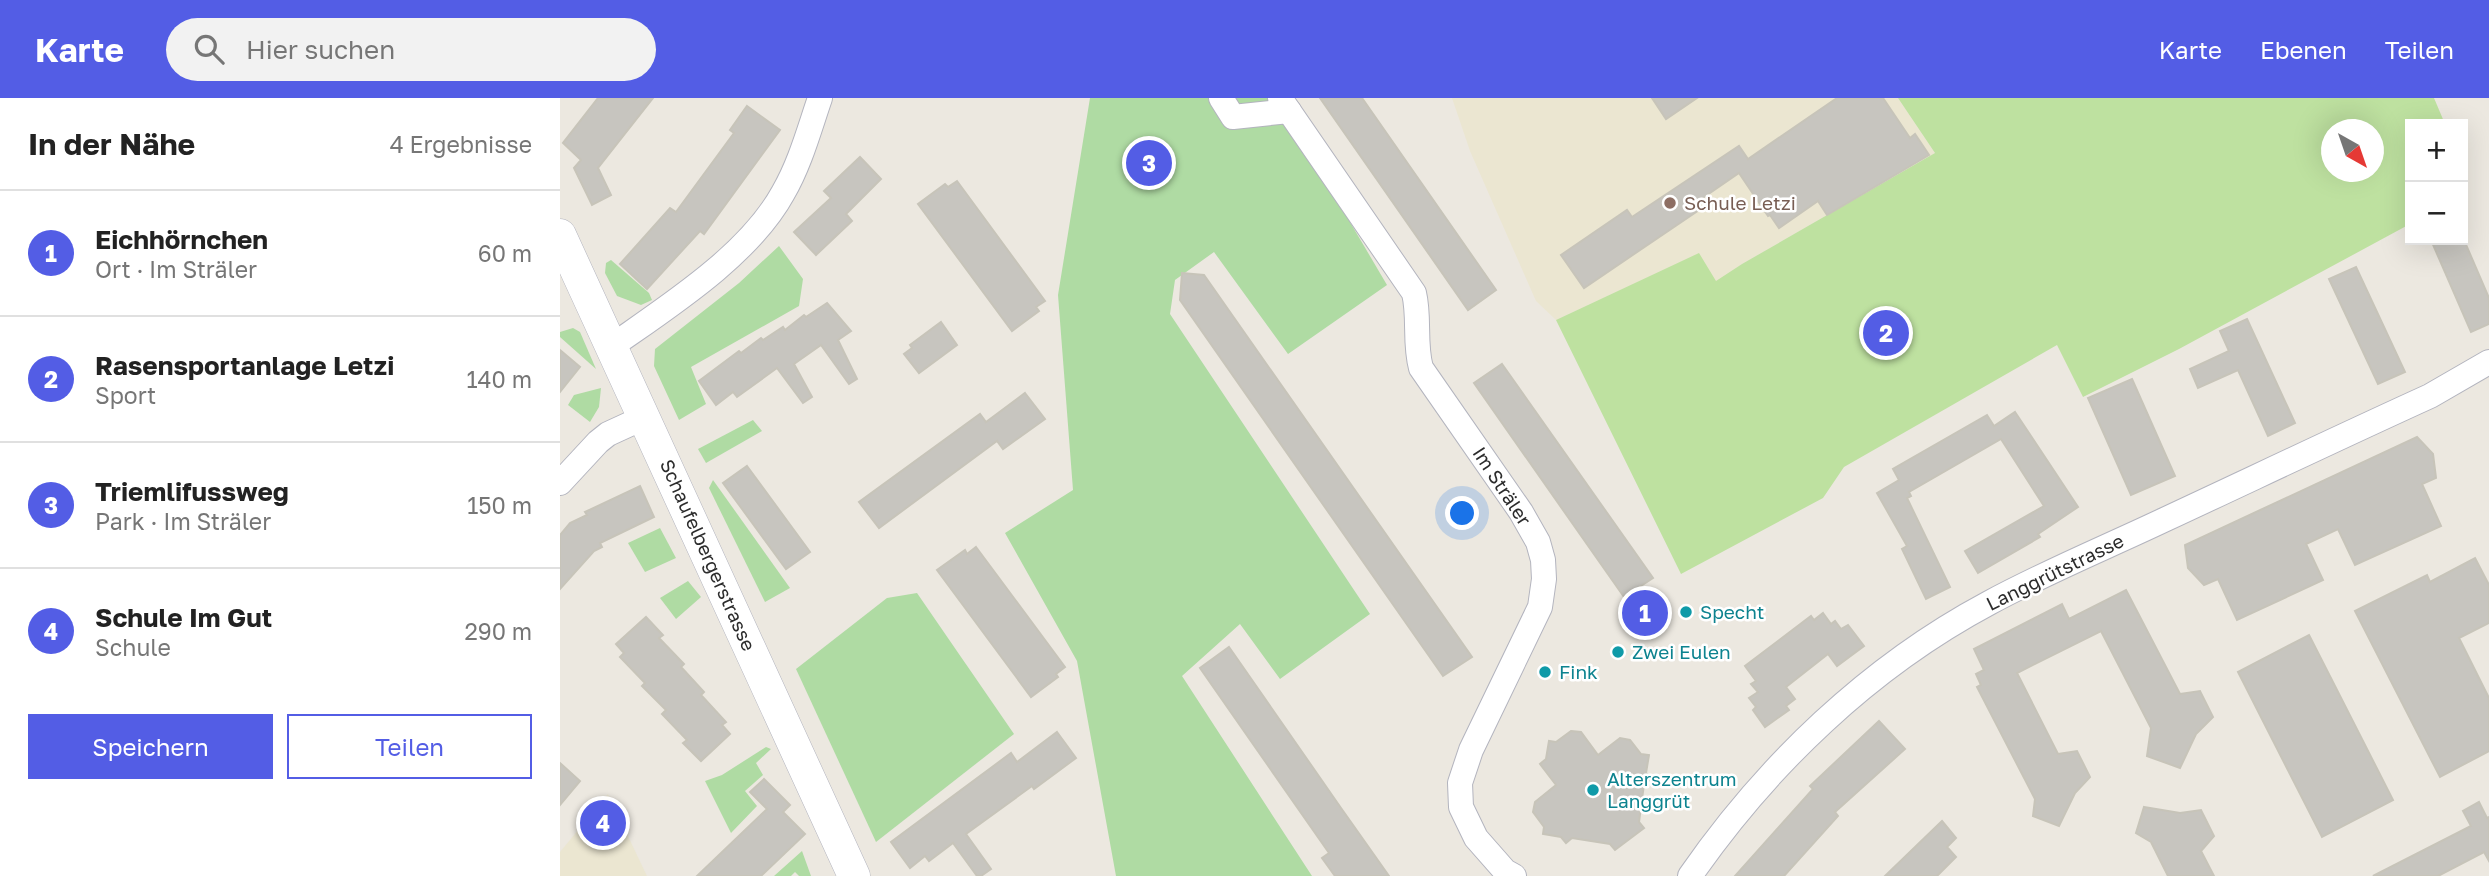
<!DOCTYPE html>
<html lang="de">
<head>
<meta charset="utf-8">
<style>
	:root { --surface:#fff; --page:#f2f2f2; --text:#222; --muted:#767676; --line:#e0e0e0; --accent:#535de5 }
	body { margin:0; font-family:"Golos Text",sans-serif; background:var(--page); color:var(--text) }
	.controls { position:absolute; right:21px; top:21px; display:grid; overflow:hidden; border-radius:0px; box-shadow:0 7px 28px #0002 }
	.controls button { width:63px; height:63px; display:grid; place-items:center; padding:0; border:0; border-bottom:2px solid var(--line); background:var(--surface); color:var(--text); font:35px sans-serif }
	.compass { position:absolute; left:1761px; top:21px; width:63px; height:63px; border-radius:50%; background:var(--surface); box-shadow:0 7px 28px #0002; rotate:140deg }
	.you { position:absolute; left:903px; top:416px; width:24px; height:24px; margin:-18px; border:5px solid #fff; border-radius:50%; background:#1a73e8; box-shadow:0 0 0 10px #1a73e833 }
	.badge { display:grid; place-items:center; width:46px; height:46px; border-radius:50%; background:var(--accent); color:#fff; font-size:23px; font-weight:700 }
	.pin { position:absolute; translate:-50% -50%; border:4px solid #fff; box-shadow:0 2px 7px #0006 }
	.list { margin:0; padding:0; list-style:none }
	h2 { display:flex; justify-content:space-between; align-items:center; height:91px; margin:0; padding:0 28px; font-size:30px }
	h2 small { font-size:23px; font-weight:400; color:var(--muted) }
	.list li { display:grid; grid-template-columns:46px 1fr auto; gap:21px; align-items:center; box-sizing:border-box; height:126px; padding:0 28px; border-top:2px solid var(--line) }
	.list b { display:block; font-size:26px; white-space:nowrap }
	.list p { margin:0; font-size:23px; white-space:nowrap; color:var(--muted) }
	.list em { font-size:23px; font-style:normal; color:var(--muted) }
	.actions { display:flex; gap:14px; padding:21px 28px }
	.actions a { flex:1; padding:16px 0; border:2px solid var(--accent); border-radius:0px; text-align:center; font-size:24px; color:var(--accent) }
	.actions .main { background:var(--accent); color:#fff }
	.icon { flex:none; width:38px; height:38px; fill:none; stroke:currentColor; stroke-width:2; stroke-linecap:round; stroke-linejoin:round }
	.map { position:relative; flex:none; width:1929px; height:778px; overflow:hidden }
	header { display:flex; align-items:center; gap:42px; box-sizing:border-box; height:98px; padding:0 35px; background:var(--accent); color:#fff }
	header strong { font-size:33px }
	nav { display:flex; gap:38px; margin-inline-start:auto; font-size:24px }
	.search { width:490px; height:63px; background:var(--page); display:flex; align-items:center; gap:18px; box-sizing:border-box; padding:0 24px; border-radius:38px; color:var(--muted); font-size:26px }
	main { display:flex }
	aside { flex:1; background:var(--surface) }
	.map>svg:first-child { display:block }
	.education { fill:#ebe6d1 }
	.green { fill:#afdba3 }
	.pitch { fill:#bee1a0; fill-rule:evenodd }
	.building { fill:#c7c5bf; stroke:#c7c4b9; stroke-width:2 }
	.lines { fill:none; stroke-linecap:round; stroke-linejoin:round }
	.minor-casing { stroke:#b3b4be; stroke-width:26 }
	.tertiary-casing { stroke:#b3b4be; stroke-width:33 }
	.minor { stroke:#fff; stroke-width:24 }
	.tertiary { stroke:#fff; stroke-width:32 }
	.education-dot { fill:#8d6e63; stroke:#fff; stroke-width:2.5 }
	.culture-dot { fill:#0f9aa8; stroke:#fff; stroke-width:2.5 }
	.labels { text-anchor:middle; stroke-width:5; stroke-linejoin:round; paint-order:stroke }
	.education-label { font-size:19px; fill:#785e54; stroke:#fff; text-anchor:start }
	.street-label { font-size:19px; fill:#2c2c2c; stroke:#fff }
	.culture-label { font-size:19px; fill:#0d838f; stroke:#fff; text-anchor:start }
</style>
</head>
<body>
<header>
<strong>Karte</strong>
<div class="search"><svg class="icon" aria-label="search" viewBox="0 0 24 24"><circle cx="10" cy="10" r="6"/><path d="M15 15l6 6"/></svg>Hier suchen</div>
<nav><a>Karte</a><a>Ebenen</a><a>Teilen</a></nav>
</header>
<main>
<aside>
<h2>In der Nähe<small>4 Ergebnisse</small></h2>
<ul class="list">
<li><span class="badge">1</span><div><b>Eichhörnchen</b><p>Ort · Im Sträler</p></div><em>60 m</em></li>
<li><span class="badge">2</span><div><b>Rasensportanlage Letzi</b><p>Sport</p></div><em>140 m</em></li>
<li><span class="badge">3</span><div><b>Triemlifussweg</b><p>Park · Im Sträler</p></div><em>150 m</em></li>
<li><span class="badge">4</span><div><b>Schule Im Gut</b><p>Schule</p></div><em>290 m</em></li>
</ul>
<div class="actions"><a class="main">Speichern</a><a>Teilen</a></div>
</aside>
<div class="map">
<svg width="1929" height="778" viewBox="0 0 1929 778">
	<rect width="100%" height="100%" fill="#ece8e0"/>
	<g class="education">
		<path d="M892,0H1338L1375,55L1182,166L1156,184L1138,156L996,222L976,203L910,53Z"/>
		<path d="M48,696L87,778H0V754Z"/>
	</g>
	<g class="green">
		<path d="M530,0H717L827,187L728,256L654,154L615,182L610,216L810,516L720,581L680,526L622,578L752,778H556L517,563L445,435L513,392L498,197Z"/>
		<path d="M219,148L243,181L239,208L131,269L146,306L119,322L94,268L95,251L179,185Z"/>
		<path d="M51,162L89,195L92,202L81,207L57,198L45,175L46,165Z"/>
		<path d="M13,230L20,234L36,271L0,239V234Z"/>
		<path d="M41,290L39,309L30,324L8,307L14,297Z"/>
		<path d="M193,322L202,333L146,365L138,351Z"/>
		<path d="M153,382L230,490L205,504L149,390Z"/>
		<path d="M100,430L116,460L85,474L68,445Z"/>
		<path d="M128,483L141,499L116,521L100,500Z"/>
		<path d="M357,495L454,636L316,744L236,571L327,500Z"/>
		<path d="M206,649L211,651L196,665L203,677L185,693L197,708L171,735L145,683L162,677Z"/>
		<path d="M242,753L251,778H239L235,774L231,778H214Z"/>
	</g>
	<path class="pitch" d="M1338,0H1874L1885,26H1850V126L1619,251L1523,299L1497,247L1284,369L1263,400L1121,476L996,222L1139,155L1156,183L1182,166L1375,55ZM1772,32H1814V74H1772Z"/>
	<g class="building">
		<path d="M38,0H93L38,70L51,97L32,107L14,70L21,62L3,45Z"/>
		<path d="M760,0H802L936,192L908,212Z"/>
		<path d="M1092,0H1137L1106,21Z"/>
		<path d="M1277,0H1323L1350,40L1355,36L1369,57L1267,117L1258,103L1219,130L1210,117L1208,118L1179,75L1134,106L1139,112L1024,190L1001,157L1067,112L1072,119L1179,48L1188,61Z"/>
		<path d="M187,8L220,32L144,136L140,133L87,191L60,166L110,110L116,114L174,35L170,32Z"/>
		<path d="M300,59L321,81L286,116L292,123L256,157L234,134L271,100L264,93Z"/>
		<path d="M397,83L485,203L476,209L479,213L452,233L358,106L385,86L388,89Z"/>
		<path d="M1871,142H1904L1929,200V226L1911,234Z"/>
		<path d="M1796,169L1845,274L1818,286L1769,181Z"/>
		<path d="M622,175L644,177L912,559L883,578L620,202Z"/>
		<path d="M267,205L291,233L278,242L297,281L289,286L261,247L234,266L252,299L243,305L217,270L177,299L173,294L156,307L139,283L179,253L181,255L201,240L203,242L223,229L225,232L244,217L246,219Z"/>
		<path d="M1687,221L1735,325L1708,338L1678,272L1638,290L1630,271L1669,253L1660,233Z"/>
		<path d="M381,224L397,247L359,275L344,256L352,250L350,247Z"/>
		<path d="M0,252L20,269L0,294Z"/>
		<path d="M942,266L1093,480L1064,499L914,285Z"/>
		<path d="M1572,281L1615,378L1571,397L1528,300Z"/>
		<path d="M465,295L485,321L443,351L437,343L319,430L299,404L420,316L426,324Z"/>
		<path d="M1455,314L1518,409L1478,436L1480,439L1418,475L1405,453L1484,408L1441,341L1349,394L1351,398L1347,400L1390,489L1366,501L1342,451L1347,448L1317,395L1339,382L1333,371L1427,317L1434,328Z"/>
		<path d="M1857,339L1873,356L1876,380L1862,386L1881,428L1795,467L1778,431L1746,446L1763,482L1677,522L1658,481L1644,487L1628,470L1625,447Z"/>
		<path d="M187,368L250,454L226,471L163,385Z"/>
		<path d="M80,388L94,419L40,445L42,449L34,453L0,491V437L10,425L27,417L25,414Z"/>
		<path d="M416,449L505,569L496,576L498,579L471,599L377,472L405,452L407,456Z"/>
		<path d="M1915,460L1929,487V525L1899,540L1929,600V653L1880,679L1795,513L1867,477L1870,484Z"/>
		<path d="M1566,492L1620,596L1640,593L1653,619L1636,636L1620,670L1587,658L1591,630L1541,533L1457,575L1498,656L1517,653L1530,679L1515,695L1499,728L1473,718L1475,701L1417,589L1421,587L1416,576L1424,572L1414,551L1502,506L1509,521Z"/>
		<path d="M1263,515L1271,526L1275,523L1281,531L1288,527L1304,548L1277,568L1268,556L1226,589L1235,601L1226,608L1229,612L1205,629L1193,612L1196,609L1189,600L1198,594L1191,586L1196,583L1185,568L1251,518L1254,522Z"/>
		<path d="M86,519L103,537L99,540L124,566L121,569L144,594L141,597L166,624L162,627L170,636L141,663L123,645L127,642L102,616L106,612L82,588L85,585L60,559L64,555L56,546Z"/>
		<path d="M1749,537L1833,702L1762,739L1678,574Z"/>
		<path d="M669,549L781,710L829,778H775L762,760L769,755L640,570Z"/>
		<path d="M1319,623L1345,651L1275,714L1278,718L1224,778H1175L1253,691L1250,688Z"/>
		<path d="M1011,633L1021,634L1038,657L1060,640L1070,642L1081,656L1089,657L1086,675L1091,681L1084,686L1079,724L1084,730L1055,752L1050,746L1012,740L1006,745L1001,739L983,736L984,729L973,714L975,704L996,687L980,666L986,661L989,643L996,644Z"/>
		<path d="M497,634L516,660L474,691L472,688L406,736L431,771L421,778H417L393,745L369,763L365,758L350,770L331,744L451,655L457,664Z"/>
		<path d="M0,665L20,683L0,707Z"/>
		<path d="M204,681L230,707L223,714L245,736L201,778H137L207,711L190,694Z"/>
		<path d="M1919,704L1927,720L1929,719V763L1924,754L1878,778H1813L1911,728L1903,713Z"/>
		<path d="M1584,709L1620,715L1641,712L1654,738L1641,753L1654,778H1608L1591,744L1576,735Z"/>
		<path d="M1382,723L1396,740L1387,749L1396,759L1377,778H1325Z"/>
	</g>
	<g class="lines">
		<defs>
			<g id="minor">
				<path d="M661,0L673,19L729,13"/>
				<path d="M720,0L854,195C860,220 854,245 861,270L961,414L978,444L983,462L984,481L980,509L911,652L900,685L901,709L916,740L945,773L954,778"/>
				<path d="M52,248C109,208 189,157 223,95C240,66 249,32 260,0"/>
				<path d="M0,385L38,344L48,336L85,319"/>
				<path d="M1130,778C1207,667 1309,569 1429,505C1486,474 1547,449 1606,421C1694,380 1782,338 1870,298L1929,264"/>
			</g>
			<path id="tertiary" d="M0,137L294,778"/>
		</defs>
		<use href="#minor" class="minor-casing"/>
		<use href="#tertiary" class="tertiary-casing"/>
		<use href="#minor" class="minor"/>
		<use href="#tertiary" class="tertiary"/>
	</g>
	<circle class="education-dot" cx="1110" cy="105" r="7"/>
	<g class="culture-dot">
		<circle cx="1126" cy="514" r="7"/>
		<circle cx="1058" cy="554" r="7"/>
		<circle cx="985" cy="574" r="7"/>
		<circle cx="1033" cy="692" r="7"/>
	</g>
	<g class="labels">
		<g class="education-label">
			<text x="1124" y="112">Schule Letzi</text>
		</g>
		<g class="street-label">
			<text transform="translate(942 388) rotate(57)" y="7">Im Sträler</text>
			<text transform="translate(148 457) rotate(66)" y="7">Schaufelbergerstrasse</text>
			<text transform="translate(1495 474) rotate(-26)" y="7">Langgrütstrasse</text>
		</g>
		<g class="culture-label">
			<text x="1140" y="521">Specht</text>
			<text x="1072" y="561">Zwei Eulen</text>
			<text x="999" y="581">Fink</text>
			<text x="1047" y="688">Alterszentrum<tspan x="1047" dy="22">Langgrüt</tspan></text>
		</g>
	</g>
</svg>
<div class="controls">
<button>+</button>
<button>−</button>
</div>
<svg class="compass" viewBox="-18 -18 36 36"><path d="M0-13l5 13h-10z" fill="#e53935"/><path d="M0 13l5-13h-10z" fill="#767676"/></svg>
<div class="you"></div>
<div class="pin badge" style="left:1085px;top:515px">1</div>
<div class="pin badge" style="left:1326px;top:235px">2</div>
<div class="pin badge" style="left:589px;top:65px">3</div>
<div class="pin badge" style="left:43px;top:725px">4</div>
</div>
</main>
</body>
</html>
